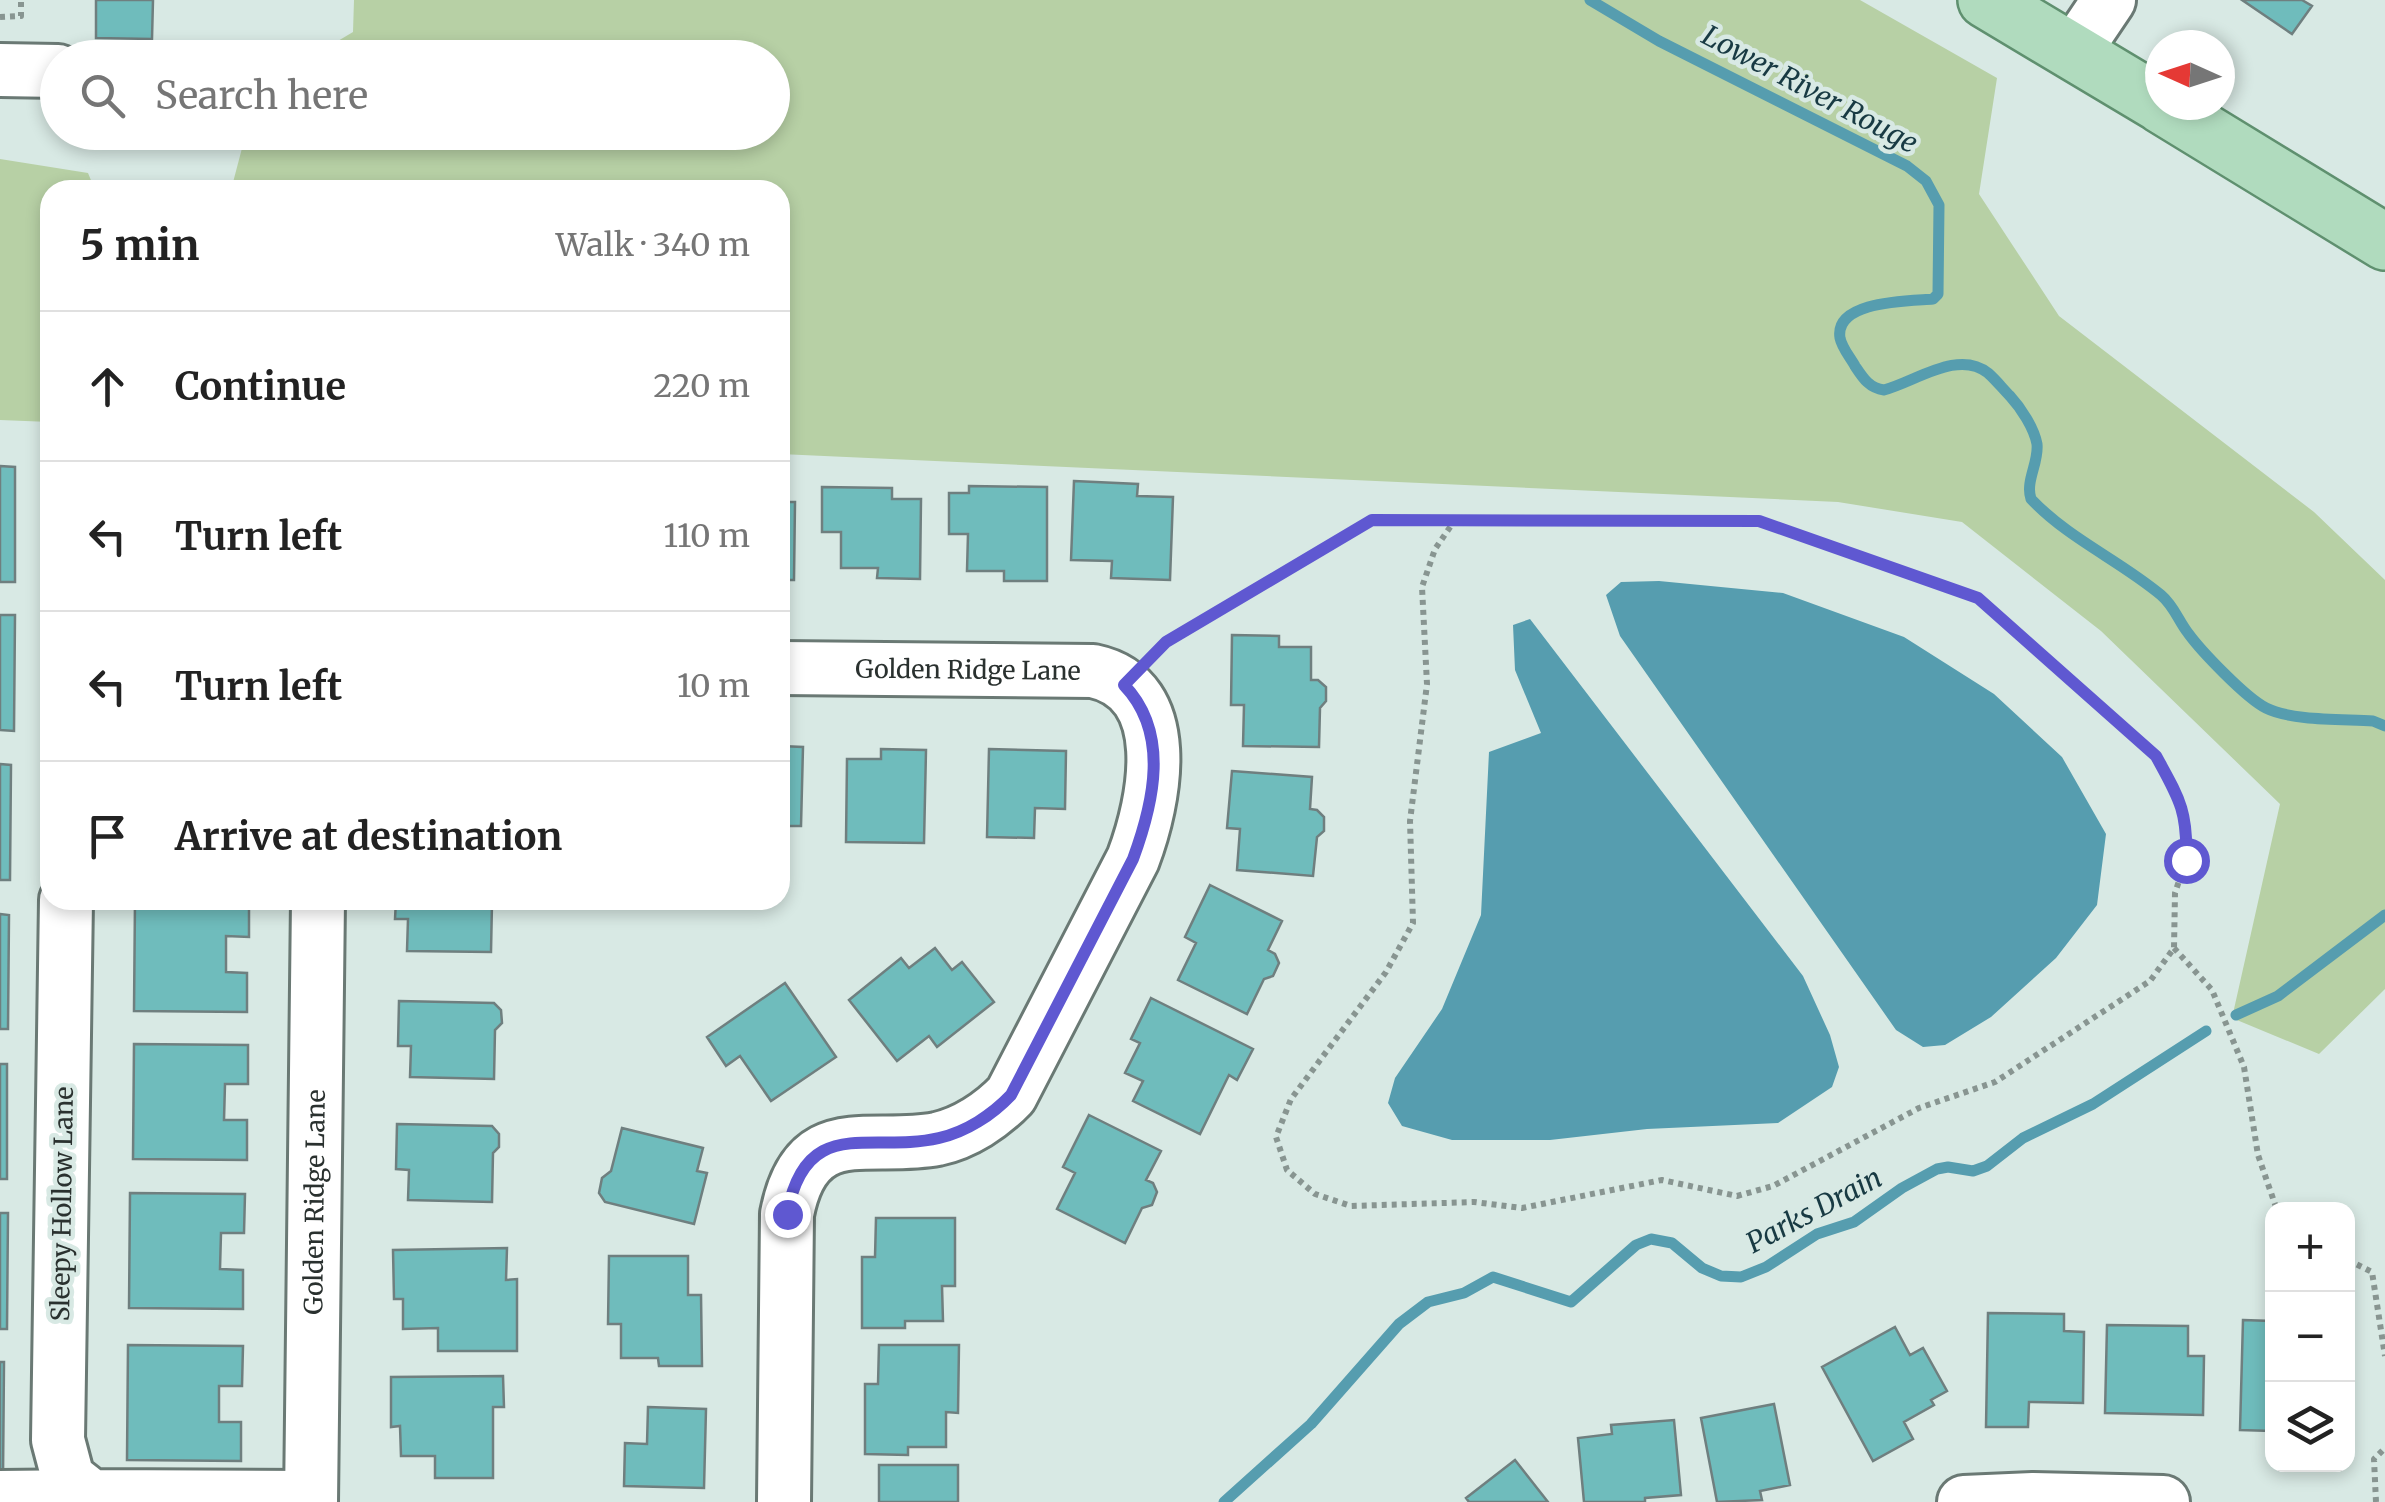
<!DOCTYPE html>
<html lang="en">
<head>
<meta charset="utf-8">
<style>
	body { margin:0; font-family:Merriweather,serif; background:#f2f2f2; color:#222 }
	.controls { position:absolute; right:30px; bottom:30px; display:grid; overflow:hidden; border-radius:20px; box-shadow:0 5px 15px #0003 }
	.controls button { width:90px; height:90px; display:grid; place-items:center; padding:0; border:0; border-bottom:2px solid #e0e0e0; background:#fff; color:#222; font:50px sans-serif }
	.compass { position:absolute; left:2145px; top:30px; width:90px; height:90px; border-radius:50%; background:#fff; box-shadow:0 5px 15px #0003; rotate:273deg }
	.stop { position:absolute; width:30px; height:30px; margin:-22px; border:8px solid #5f58d1; border-radius:50%; background:#fff }
	.stop.end { background:#5f58d1; border-color:#fff; box-shadow:0 2px 10px #0008 }
	.list { margin:0; padding:0; list-style:none }
	h2 { display:flex; justify-content:space-between; align-items:center; height:130px; margin:0; padding:0 40px; font-size:42px }
	h2 small { font-size:32px; font-weight:400; color:#767676 }
	.list li { display:grid; grid-template-columns:65px 1fr auto; gap:30px; align-items:center; box-sizing:border-box; height:150px; padding:0 40px; border-top:2px solid #e0e0e0 }
	.list b { display:block; font-size:38px; white-space:nowrap }
	.list em { font-size:32px; font-style:normal; color:#767676 }
	.icon { flex:none; width:55px; height:55px; fill:none; stroke:currentColor; stroke-width:2; stroke-linecap:round; stroke-linejoin:round }
	.map { position:relative; flex:none; width:2385px; height:1502px; overflow:hidden }
	.search { position:absolute; background:#fff; box-shadow:0 5px 15px #0003; left:40px; top:40px; width:750px; height:110px; display:flex; align-items:center; gap:25px; box-sizing:border-box; padding:0 35px; border-radius:55px; color:#767676; font-size:38px }
	.panel { position:absolute; background:#fff; box-shadow:0 5px 15px #0003; left:40px; top:180px; width:750px; height:730px; border-radius:30px }
	.map>svg:first-child { display:block }
	.green { fill:#b7d0a5 }
	.water { fill:#569daf }
	.lines { fill:none; stroke-linecap:round; stroke-linejoin:round }
	.stream { stroke:#569daf; stroke-width:11 }
	.building { fill:#6fbcbc; stroke:#6f7f7f; stroke-width:2.5 }
	.minor-casing { stroke:#6a7974; stroke-width:58 }
	.major-casing { stroke:#5f906f; stroke-width:60 }
	.path { stroke:#889591; stroke-width:6; stroke-dasharray:5 5; stroke-linecap:butt }
	.minor { stroke:#fff; stroke-width:52 }
	.major { stroke:#b0dbbe; stroke-width:55 }
	.route { stroke:#5f58d1; stroke-width:12 }
	.labels { text-anchor:middle; stroke-width:9; stroke-linejoin:round; paint-order:stroke }
	.street-label { font-size:25px; fill:#2a312f; stroke:#d8e9e4 }
	.water-label { font-size:28px; font-style:italic; fill:#183a43; stroke:#d8e9e4 }
</style>
</head>
<body>
<div class="map">
<svg width="2385" height="1502" viewBox="0 0 2385 1502">
	<rect width="100%" height="100%" fill="#d8e9e4"/>
	<path class="green" d="M354 0H1860L1997 78 1979 194 2059 316 2314 512 2385 580V989L2319 1054 2232 1018 2280 804 2101 631 1962 522 1838 502 780 454V190H231L246 133 772 132V58L311 57 353 32Z
		M0 159 88 173 95 190H50V422L0 420Z"/>
	<path class="water" d="M1659 581 1783 593 1904 637 1994 694 2062 757 2106 834 2097 905 2056 958 1991 1017 1945 1045 1923 1047 1896 1030 1620 636 1606 595 1621 582Z
		M1530 619 1803 976 1830 1035 1839 1067 1832 1087 1778 1123 1647 1129 1550 1140H1452L1402 1126 1388 1103 1395 1078 1442 1009 1481 915 1489 752 1541 733 1515 670 1513 625Z"/>
	<g class="lines">
		<path class="stream" d="M1590 0 1659 41 1907 166 1926 181 1939 205 1938 294 1933 299C1910 301 1834 300 1840 338 1842 348 1850 357 1855 366 1863 378 1869 388 1884 390 1915 382 1958 349 1988 373 1996 380 2003 389 2010 396 2021 408 2034 428 2037 444 2039 463 2025 481 2031 499 2069 539 2119 560 2161 595 2174 606 2178 620 2188 633 2201 651 2246 698 2266 708 2292 721 2343 719 2373 721L2385 726
			M2236 1015 2278 996 2385 915
			M1224 1502 1311 1424 1399 1324 1428 1302 1464 1293 1493 1277 1571 1302 1636 1245 1651 1239 1672 1243 1702 1268 1721 1276 1741 1277 1766 1267 1817 1234 1854 1222 1902 1188 1937 1169 1948 1167 1973 1171 1987 1166 2023 1138 2093 1104 2206 1031"/>
	</g>
	<path class="building" d="M96 0H153L152 39 96 38Z
		M2242 0H2302L2312 6 2292 34Z
		M0 466 15 467V582H0Z
		M1074 481 1138 484 1137 496 1173 497 1170 580 1111 578 1112 561 1071 560Z
		M969 486 1047 487V581H1004V571H967L968 534H949V493H969Z
		M822 487 892 488V499H921L920 579 877 578 878 568H841V532H822Z
		M780 502H795L794 580H780Z
		M0 615H15L14 731 0 730Z
		M1232 635 1279 636V647H1311V680H1318L1326 687V701L1320 708 1319 747 1243 746 1244 705H1231Z
		M780 746 803 747 801 826H780Z
		M881 749 926 750 924 843 846 842 847 759H881Z
		M989 749 1066 751 1065 809 1035 808 1034 838 987 837Z
		M0 764 11 765 10 880H0Z
		M1232 771 1312 777 1310 809 1317 810 1324 817V831L1317 837 1313 876 1237 870 1240 829 1227 828Z
		M1210 885 1282 921 1268 950 1275 954 1279 963 1273 976 1264 979 1247 1014 1178 980 1196 943 1185 937Z
		M135 900H249V937L226 936V972L247 973V1012L134 1011Z
		M396 900H495L492 903 491 952 407 951 408 919H395Z
		M0 914 9 915 8 1029H0Z
		M935 948 952 970 962 962 994 1002 937 1047 929 1036 897 1061 849 1000 901 958 909 968Z
		M785 983 836 1057 771 1101 740 1056 726 1066 707 1037Z
		M1151 998 1253 1049 1237 1080 1229 1075 1200 1134 1133 1101 1143 1081 1125 1073 1140 1043 1131 1039Z
		M399 1001 494 1003 501 1010 502 1023 495 1030 494 1079 410 1077 411 1046H398Z
		M134 1044 248 1045V1084H225L224 1120H247V1160L133 1159Z
		M0 1064H7V1179H0Z
		M1089 1115 1161 1151 1146 1180 1153 1183 1157 1192 1152 1205 1142 1208 1125 1243 1057 1209 1075 1173 1063 1167Z
		M397 1124 492 1126 499 1134V1147L493 1153 492 1202 408 1200 409 1170 396 1169Z
		M622 1128 703 1148 697 1171 707 1173 694 1224 605 1202 599 1193 602 1178 611 1171Z
		M130 1193 245 1194 244 1233H221L220 1269 243 1270V1309L129 1308Z
		M0 1213H8L7 1329H0Z
		M876 1218H955V1286H942L943 1321H905V1328H862V1257H875Z
		M507 1248 506 1280 517 1279V1351H438V1328L403 1329V1299H394L393 1250Z
		M609 1256H688V1295H701L702 1366H659L658 1358H621V1324H608Z
		M1988 1313 2064 1314V1331L2084 1332 2083 1403 2029 1402 2028 1427H1986Z
		M2243 1320 2272 1321V1431L2240 1430Z
		M2107 1325 2188 1326V1356H2204L2203 1415 2105 1413Z
		M1895 1327 1910 1355 1923 1348 1947 1391 1931 1400 1934 1405 1904 1422 1913 1439 1873 1461 1822 1367Z
		M128 1345 243 1346 242 1386H219V1422H241V1461L127 1460Z
		M879 1345H959L958 1413 946 1412V1447H908V1455L865 1454V1384H878Z
		M0 1362H4L3 1478 0 1477Z
		M503 1376 504 1407H493V1478H435V1456H401L400 1426 391 1427V1377Z
		M1774 1404 1790 1485 1760 1491 1762 1500 1717 1502 1701 1418Z
		M648 1407 706 1409 704 1488 624 1486 625 1443 647 1444Z
		M1674 1420 1681 1495 1645 1498V1502H1584L1578 1438 1612 1434 1611 1425Z
		M1515 1460 1548 1502H1469L1466 1498Z
		M879 1465H958V1502H879Z"/>
	<g class="lines">
		<defs>
			<g id="minor">
				<path d="M2074 52 2109 0"/>
				<path d="M0 70 58 71"/>
				<path id="s1" d="M780 668 1093 671C1178 689 1155 801 1133 859L1011 1095C992 1115 965 1133 937 1139 869 1152 806 1116 787 1214L784 1502"/>
				<path d="M66 900 58 1440 68 1478 91 1496 311 1497"/>
				<path d="M0 1497 91 1496"/>
				<path id="s2" d="M311 1502 318 900"/>
				<path d="M1964 1502 2033 1499 2163 1502"/>
			</g>
			<path id="major" d="M1986 0 2160 104
				M2161 105 2385 242"/>
		</defs>
		<use href="#minor" class="minor-casing"/>
		<use href="#major" class="major-casing"/>
		<path class="path" d="M0 17 21 16V0
			M1153 655 1166 642 1372 520 1759 521 1978 598 2156 756 2174 788 2187 823 2186 860 2175 893 2174 948 2150 981 1995 1082 1919 1108 1773 1186 1737 1196 1662 1180 1522 1208 1474 1202 1351 1206 1315 1194 1287 1170 1276 1137 1291 1099 1386 972 1413 923 1410 821 1427 684 1422 587 1435 549 1455 520
			M2174 948 2212 990 2244 1067 2258 1155 2277 1210
			M2348 1260 2372 1272 2385 1356
			M2376 1502 2374 1459 2385 1448"/>
		<use href="#minor" class="minor"/>
		<use href="#major" class="major"/>
	</g>
	<g class="lines">
		<path class="route" d="M787 1214C806 1113 871 1154 939 1138 966 1132 992 1115 1011 1095L1133 859C1154 802 1170 733 1124 685L1166 642 1372 520 1759 521 1978 598 2156 756C2179 798 2188 811 2186 860"/>
	</g>
	<g class="labels">
		<g class="street-label">
			<text dy="9" stroke="none"><textPath href="#s1" startOffset="188">Golden Ridge Lane</textPath></text>
			<text dy="9" stroke="none"><textPath href="#s2" startOffset="300">Golden Ridge Lane</textPath></text>
			<text transform="translate(62 1204) rotate(-89)" y="9">Sleepy Hollow Lane</text>
		</g>
		<g class="water-label">
			<text transform="translate(1810 89) rotate(28)" y="10">Lower River Rouge</text>
			<text transform="translate(1814 1210) rotate(-28)" y="10">Parks Drain</text>
		</g>
	</g>
</svg>
<div class="controls">
<button>+</button>
<button>−</button>
<button><svg class="icon" aria-label="layers" viewBox="0 0 24 24"><path d="M12 4l9 5-9 5-9-5zM3 14l9 5 9-5"/></svg></button>
</div>
<svg class="compass" viewBox="-18 -18 36 36"><path d="M0-13l5 13h-10z" fill="#e53935"/><path d="M0 13l5-13h-10z" fill="#767676"/></svg>
<div class="stop" style="left:2186px;top:860px"></div>
<div class="stop end" style="left:787px;top:1214px"></div>
<div class="search"><svg class="icon" aria-label="search" viewBox="0 0 24 24"><circle cx="10" cy="10" r="6"/><path d="M15 15l6 6"/></svg>Search here</div>
<section class="panel">
<h2>5 min<small>Walk · 340 m</small></h2>
<ul class="list">
<li><svg class="icon" aria-label="ahead" viewBox="0 0 24 24"><path d="M12 20V5M6 11l6-6 6 6"/></svg><div><b>Continue</b></div><em>220 m</em></li>
<li><svg class="icon" aria-label="left" viewBox="0 0 24 24"><path d="M17 20v-9H6M10 6l-5 5 5 5"/></svg><div><b>Turn left</b></div><em>110 m</em></li>
<li><svg class="icon" aria-label="left" viewBox="0 0 24 24"><path d="M17 20v-9H6M10 6l-5 5 5 5"/></svg><div><b>Turn left</b></div><em>10 m</em></li>
<li><svg class="icon" aria-label="arrive" viewBox="0 0 24 24"><path d="M6 21V4h12l-3 4 3 4H6"/></svg><div><b>Arrive at destination</b></div></li>
</ul>
</section>
</div>
</body>
</html>
